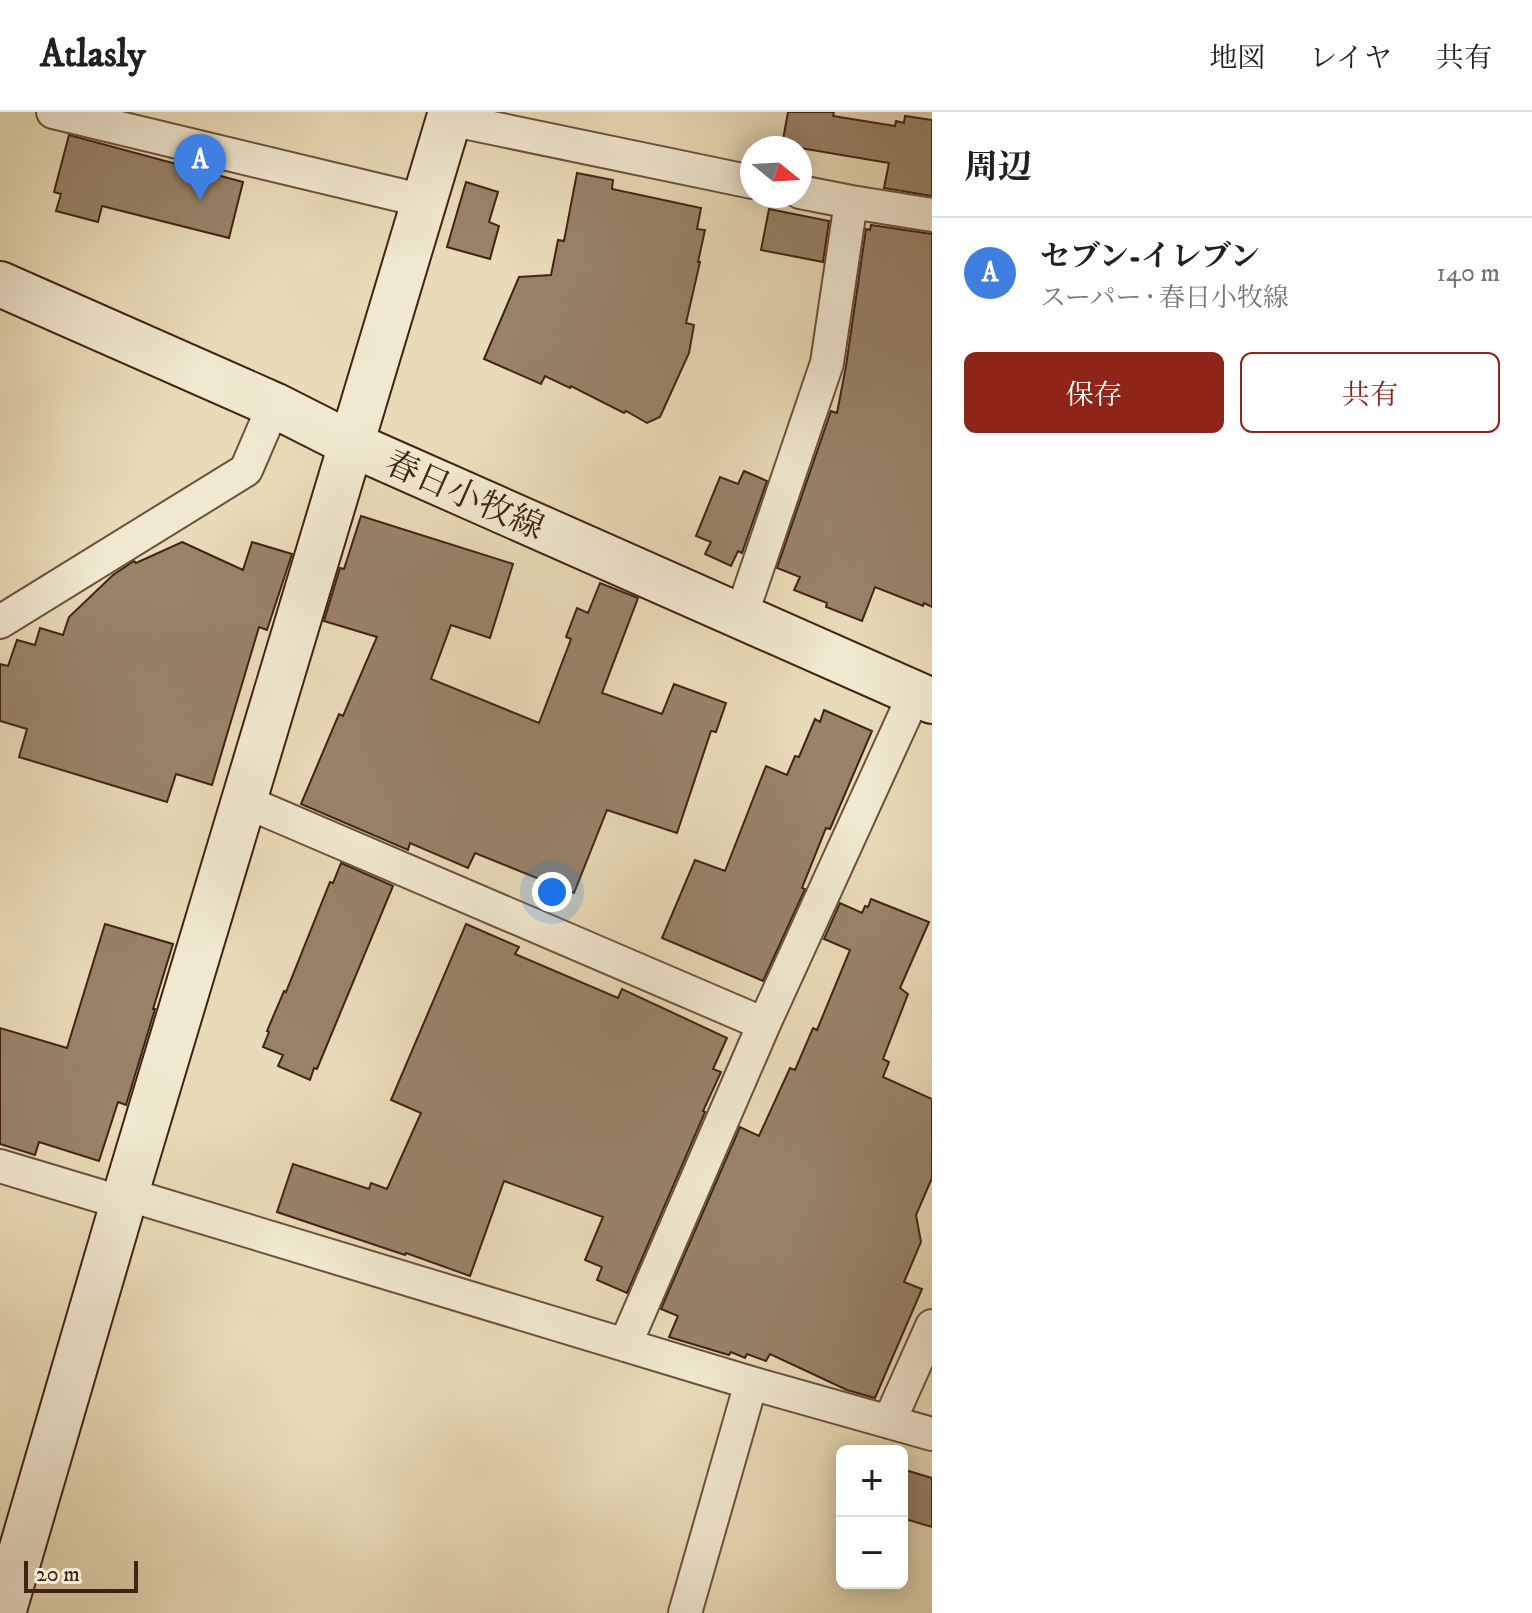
<!DOCTYPE html>
<html lang="ja">
<head>
<meta charset="utf-8">
<style>
	body { margin:0; font-family:"IM FELL DW Pica","Noto Serif JP",serif; background:#f6f6f6; color:#202124 }
	.controls { position:absolute; right:24px; bottom:24px; display:grid; overflow:hidden; border-radius:12px; box-shadow:0 4px 20px #0003 }
	.controls button { width:72px; height:72px; display:grid; place-items:center; padding:0; border:0; border-bottom:2px solid #e0e0e0; background:#fff; color:#202124; font:40px sans-serif }
	.compass { position:absolute; left:740px; top:24px; width:72px; height:72px; border-radius:50%; background:#fff; box-shadow:0 4px 20px #0003; rotate:108deg }
	.scale { position:absolute; left:24px; bottom:20px; width:114px; box-sizing:border-box; padding-left:8px; border:4px solid #422313; border-top:0; font-size:22px; line-height:28px; white-space:nowrap; color:#422313; -webkit-text-stroke:6px #f0e8d0; paint-order:stroke }
	.you { position:absolute; left:552px; top:780px; width:28px; height:28px; margin:-20px; border:6px solid #fff; border-radius:50%; background:#1a73e8; box-shadow:0 0 0 12px #1a73e833 }
	.badge { display:grid; place-items:center; width:52px; height:52px; border-radius:50%; background:#8f2418; color:#fff; font-size:26px; font-weight:700 }
	.pin { position:absolute; translate:-50% -66px; filter:drop-shadow(0 2px 4px #0008) }
	.pin::after { content:''; position:absolute; top:42px; width:28px; height:24px; background:inherit; clip-path:polygon(0 0,100% 0,50% 100%) }
	.list { margin:0; padding:0; list-style:none }
	h2 { display:flex; justify-content:space-between; align-items:center; height:104px; margin:0; padding:0 32px; font-size:34px }
	h2 small { font-size:26px; font-weight:400; color:#757577 }
	.list li { display:grid; grid-template-columns:52px 1fr auto; gap:24px; align-items:center; box-sizing:border-box; height:112px; padding:0 32px; border-top:2px solid #e0e0e0 }
	.list b { display:block; font-size:30px; white-space:nowrap }
	.list p { margin:0; font-size:26px; white-space:nowrap; color:#757577 }
	.list em { font-size:26px; font-style:normal; color:#757577 }
	.actions { display:flex; gap:16px; padding:24px 32px }
	.actions a { flex:1; padding:18px 0; border:2px solid #8f2418; border-radius:12px; text-align:center; font-size:28px; color:#8f2418 }
	.actions .main { background:#8f2418; color:#fff }
	.map { position:relative; flex:none; width:932px; height:1501px; overflow:hidden }
	header { display:flex; align-items:center; gap:48px; box-sizing:border-box; height:112px; padding:0 40px; background:#fff; border-bottom:2px solid #e0e0e0 }
	header strong { font-size:38px }
	nav { display:flex; gap:44px; margin-inline-start:auto; font-size:28px }
	main { display:flex }
	aside { flex:1; background:#fff }
	.map>svg:first-child { display:block }
	.building { fill:#988368; stroke:#422313; stroke-width:2 }
	.lines { fill:none; stroke-linecap:round; stroke-linejoin:round }
	.street-casing { stroke:#6c513c; stroke-width:36 }
	.secondary-casing { stroke:#422313; stroke-width:48 }
	.street { stroke:#f0e8d0; stroke-width:32 }
	.secondary { stroke:#f0e8d0; stroke-width:44 }
	.labels { text-anchor:middle; stroke-width:8; stroke-linejoin:round; paint-order:stroke }
	.street-label { font-size:34px; fill:#422313; stroke:#f0e8d0 }
</style>
</head>
<body>
<header>
<strong>Atlasly</strong>
<nav><a>地図</a><a>レイヤ</a><a>共有</a></nav>
</header>
<main>
<div class="map">
<svg width="932" height="1501" viewBox="0 0 932 1501">
	<rect width="100%" height="100%" fill="#e8dbb7"/>
	<filter id="stains"><feTurbulence type="fractalNoise" baseFrequency=".0025" numOctaves="4"/><feColorMatrix values="0 0 0 0 .2 0 0 0 0 .09 0 0 0 0 .02 0 0 0 .5 -.17"/></filter>
	<radialGradient id="worn" r=".72"><stop offset=".6" stop-color="#630" stop-opacity="0"/><stop offset="1" stop-color="#630" stop-opacity=".3"/></radialGradient>
	<path class="building" d="M788 0H834L833 4 895 14 896 9 904 11 905 4 932 8V84L884 76 889 51 782 33Z
		M69 23 243 70 229 126 102 94 98 110 56 99 61 82 54 80Z
		M577 61 613 68 612 77 701 96 697 117 705 118 698 150H700L686 211 694 213 689 241 660 305 647 311 626 299 624 301 571 274 570 276 545 264 541 272 484 247 519 165 551 163 558 128 564 129Z
		M466 70 498 80 489 110 499 114 490 147 447 135Z
		M769 97 829 109 823 150 761 138Z
		M871 113 932 122V495L924 491 923 494 875 475 862 509 826 495 827 491 794 478 800 465 777 456 831 299 837 301 846 254 866 117 870 118Z
		M744 359 767 369 742 441 738 439 731 454 705 442 711 430 696 424 720 365 738 372Z
		M361 404 513 452 490 526 451 513 431 567 539 611 571 527 566 525 577 496 588 501 600 471 638 486 602 581 662 602 674 572 726 591 716 620 711 619 677 721 607 698 574 781 475 741 468 756 410 731 408 738 301 692 339 602 343 604 377 525 324 509 340 456 344 457Z
		M182 430 243 458 252 430 292 442 267 518 259 515 212 673 176 662 167 690 19 645 27 617 0 609V552L8 554 17 528 35 533 40 516 63 523 69 505 113 463 134 449 136 451Z
		M824 598 872 619 830 717 826 716 802 776 805 777 763 869 662 826 695 748 725 759 766 654 787 663 795 644 799 645 815 607 820 610Z
		M341 751 393 774 317 957 314 956 310 968 278 954 283 943 263 935 269 920 267 919 284 879 286 880 330 770 333 771Z
		M871 787 929 810 900 876 908 882 883 947 889 950 883 965 932 987V1066L916 1103 921 1130 904 1170 922 1177 875 1286 847 1278 770 1242 766 1249 747 1242 745 1246 731 1240 729 1243 669 1225 678 1204 661 1197 740 1015 759 1024 790 956 795 958 813 916 817 918 850 838 824 827 840 791 862 801 865 794 868 795Z
		M105 812 173 832 153 897H155L126 993 118 990 99 1049 39 1030 35 1043 0 1032V916L67 936Z
		M466 812 519 835 515 842 618 886 622 877 727 926 713 957 721 960 703 999 705 1000 627 1181 597 1168 602 1155 585 1148 603 1105 504 1069 470 1164 406 1141 405 1143 277 1100 293 1052 369 1077 371 1071 387 1077 421 1001 391 988Z
		M902 1357 932 1366V1415L902 1406Z"/>
	<g class="lines">
		<defs>
			<path id="street" d="M53 0 424 89
				M449 7 752 70
				M800 80 851 90 932 103
				M741 504 827 251 851 90
				M0 510 246 358 274 293
				M244 689 764 912
				M0 1054 123 1091
				M126 1082 751 1271 932 1322
				M625 1233 764 912 915 581
				M889 1310 932 1214
				M685 1501 751 1271"/>
			<path id="secondary" d="M0 172 274 293 351 332 932 589
				M3 1501 123 1091 451 0"/>
		</defs>
		<use href="#street" class="street-casing"/>
		<use href="#secondary" class="secondary-casing"/>
		<use href="#street" class="street"/>
		<use href="#secondary" class="secondary"/>
	</g>
	<g class="labels">
		<g class="street-label">
			<text transform="translate(465 382) rotate(24)" y="12">春日小牧線</text>
		</g>
	</g>
	<rect width="100%" height="100%" filter="url(#stains)"/>
	<rect width="100%" height="100%" fill="url(#worn)"/>
</svg>
<div class="controls">
<button>+</button>
<button>−</button>
</div>
<svg class="compass" viewBox="-18 -18 36 36"><path d="M0-13l5 13h-10z" fill="#e53935"/><path d="M0 13l5-13h-10z" fill="#757577"/></svg>
<div class="scale">20 m</div>
<div class="you"></div>
<div class="pin badge" style="left:200px;top:88px;background:#3f7fe0">A</div>
</div>
<aside>
<h2>周辺<small></small></h2>
<ul class="list">
<li><span class="badge" style="background:#3f7fe0">A</span><div><b>セブン-イレブン</b><p>スーパー · 春日小牧線</p></div><em>140 m</em></li>
</ul>
<div class="actions"><a class="main">保存</a><a>共有</a></div>
</aside>
</main>
</body>
</html>
